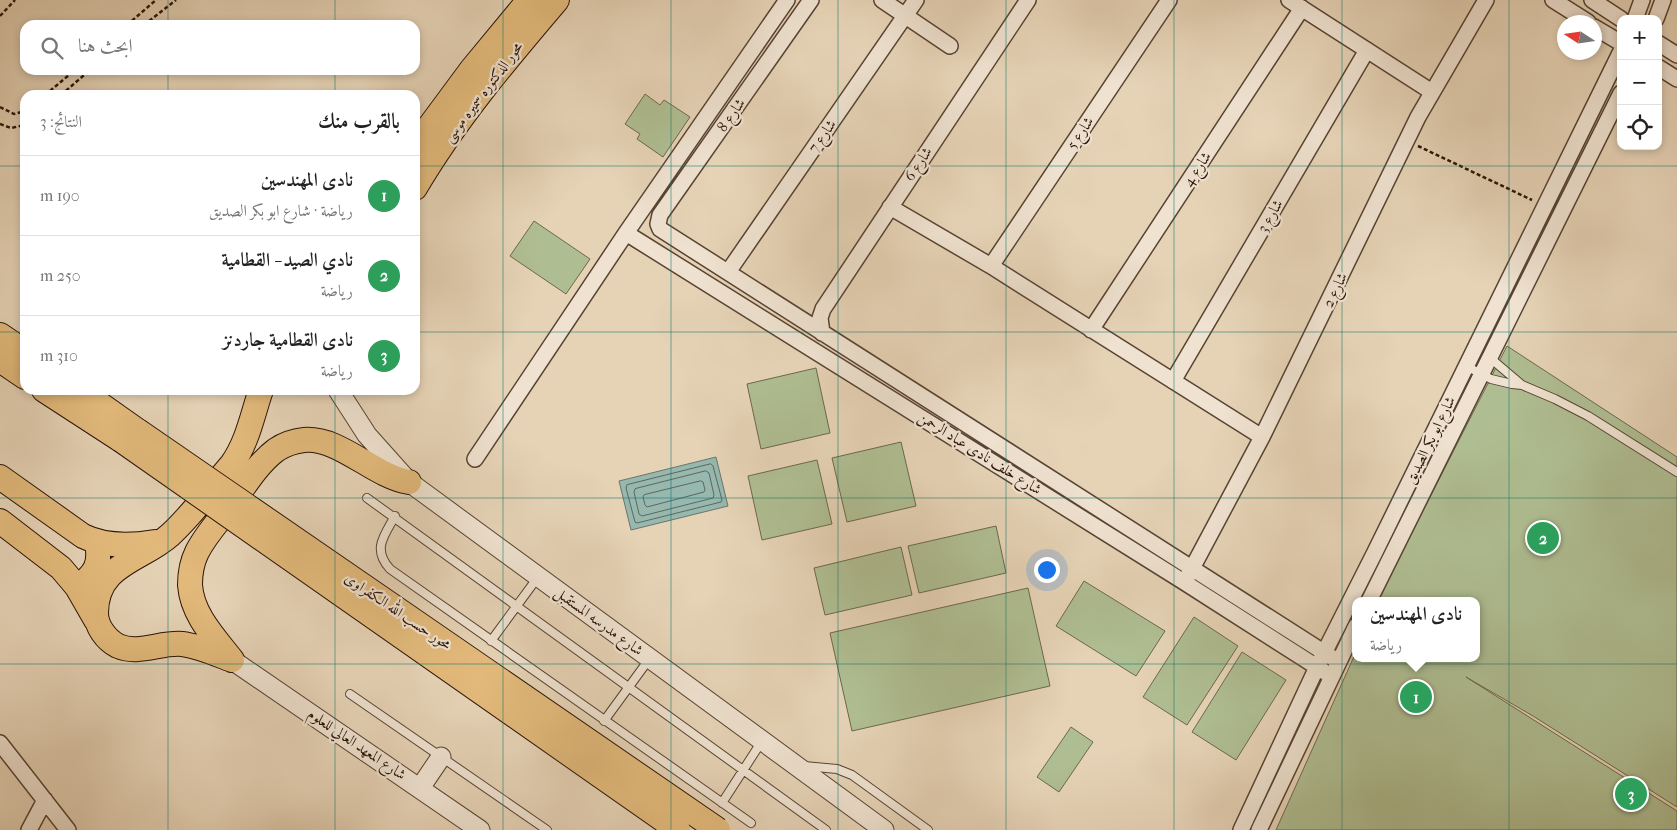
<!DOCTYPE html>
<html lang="ar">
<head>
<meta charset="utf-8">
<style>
	body { margin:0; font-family:"IM FELL French Canon",Amiri,serif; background:#f6f6f6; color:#222; direction:rtl }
	.controls { position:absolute; right:15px; top:15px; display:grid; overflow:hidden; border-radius:10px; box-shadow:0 2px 8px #0003 }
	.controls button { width:45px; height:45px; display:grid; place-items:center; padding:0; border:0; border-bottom:1px solid #e0e0e0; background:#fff; color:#222; font:25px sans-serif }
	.compass { position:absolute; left:1557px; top:15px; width:45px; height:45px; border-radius:50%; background:#fff; box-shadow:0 2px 8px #0003; rotate:282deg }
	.you { position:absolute; left:1046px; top:569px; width:18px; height:18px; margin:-12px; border:4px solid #fff; border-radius:50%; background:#1a73e8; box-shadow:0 0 0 8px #1a73e833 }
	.badge { display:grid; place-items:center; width:32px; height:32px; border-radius:50%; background:#8f2418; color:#fff; font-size:16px; font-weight:700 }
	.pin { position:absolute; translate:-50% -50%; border:2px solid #fff; box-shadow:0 1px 5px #0006 }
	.popup { position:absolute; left:1352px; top:597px; width:128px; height:65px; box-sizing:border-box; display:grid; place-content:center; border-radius:10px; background:#fff; filter:drop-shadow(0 1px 4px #0005); font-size:16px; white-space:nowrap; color:#767676 }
	.popup b { font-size:19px; color:#222 }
	.popup::after { content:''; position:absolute; left:50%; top:100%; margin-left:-10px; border:10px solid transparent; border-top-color:#fff }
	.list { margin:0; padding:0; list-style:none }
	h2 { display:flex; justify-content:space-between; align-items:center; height:65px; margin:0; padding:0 20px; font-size:21px }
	h2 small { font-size:16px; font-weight:400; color:#767676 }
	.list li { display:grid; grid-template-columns:32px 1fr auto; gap:15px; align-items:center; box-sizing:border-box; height:80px; padding:0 20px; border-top:1px solid #e0e0e0 }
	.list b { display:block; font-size:19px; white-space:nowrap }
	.list p { margin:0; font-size:16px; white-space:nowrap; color:#767676 }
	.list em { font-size:16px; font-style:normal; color:#767676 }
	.icon { flex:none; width:28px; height:28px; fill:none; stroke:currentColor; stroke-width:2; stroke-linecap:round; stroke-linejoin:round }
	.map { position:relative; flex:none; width:1677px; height:830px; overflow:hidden; direction:ltr }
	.search { position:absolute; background:#fff; box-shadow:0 2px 8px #0003; left:20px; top:20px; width:400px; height:55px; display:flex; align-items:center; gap:12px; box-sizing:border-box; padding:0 18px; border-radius:15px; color:#767676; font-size:19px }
	.panel { position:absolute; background:#fff; box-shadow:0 2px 8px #0003; left:20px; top:90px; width:400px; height:305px; border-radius:15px; direction:rtl }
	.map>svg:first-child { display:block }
	.green { fill:#afbe92; stroke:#6c684c }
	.water { fill:#96b8af; stroke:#6a766c }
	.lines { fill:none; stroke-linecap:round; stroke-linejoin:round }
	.shore { stroke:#60665b; stroke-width:1 }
	.service-casing { stroke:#584333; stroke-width:10 }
	.minor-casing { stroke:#584333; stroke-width:18 }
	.tertiary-casing { stroke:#584333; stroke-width:21 }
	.primary-casing { stroke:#291307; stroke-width:26 }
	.path { stroke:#291307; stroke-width:2.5; stroke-dasharray:4 2.5; stroke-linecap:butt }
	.service { stroke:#efe2d0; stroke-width:8 }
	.minor { stroke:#efe2d0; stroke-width:15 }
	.tertiary { stroke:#efe2d0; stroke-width:19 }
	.primary { stroke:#e3ba7b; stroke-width:24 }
	.primary-bridge-casing { stroke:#291307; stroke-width:26; stroke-linecap:butt }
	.primary-bridge { stroke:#e3ba7b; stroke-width:24 }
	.grid { fill:none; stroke:#0f766e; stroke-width:1; stroke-opacity:0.55 }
	.labels { text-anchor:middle; stroke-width:4.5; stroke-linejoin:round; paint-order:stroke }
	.street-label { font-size:15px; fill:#291307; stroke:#efe2d0 }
</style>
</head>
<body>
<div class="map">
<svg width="1677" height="830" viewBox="0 0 1677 830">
	<rect width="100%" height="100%" fill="#e6d3b6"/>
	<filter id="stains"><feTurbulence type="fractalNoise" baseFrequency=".004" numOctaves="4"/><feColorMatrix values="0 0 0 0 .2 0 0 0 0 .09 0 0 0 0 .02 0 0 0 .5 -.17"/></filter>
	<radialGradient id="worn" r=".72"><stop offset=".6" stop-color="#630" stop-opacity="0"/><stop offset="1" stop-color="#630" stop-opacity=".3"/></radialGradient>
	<path class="green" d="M645 94 660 105 664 100 690 117 663 157 637 139 640 134 625 124Z
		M534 221 590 259 566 294 510 256Z
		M1507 346 1677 457V807L1533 716 1466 677 1677 811V830H1276L1356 652V658H1476V601H1377Z
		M816 368 830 433 761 449 747 384Z
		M901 442 916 506 847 522 832 458Z
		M817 460 832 524 762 540 748 476Z
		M996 526 1006 573 919 593 908 546Z
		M901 547 912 595 825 615 814 568Z
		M1084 581 1165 631 1136 676 1056 626Z
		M1028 588 1050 686 852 731 830 633Z
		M1194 617 1238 646 1187 725 1143 697Z
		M1242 652 1286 680 1236 760 1192 732Z
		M1071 727 1093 742 1059 792 1037 777Z"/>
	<path class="water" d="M716 457 728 506 631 530 619 481Z"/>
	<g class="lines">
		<path class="shore" d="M711 464 713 466 722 500 721 502 637 523 635 522 626 488 627 485Z
			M706 471 709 473 714 495 713 498 642 516 639 514 634 492 635 489Z
			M701 481 703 482 705 490 704 492 647 507 645 505 643 497 644 495Z"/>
		<defs>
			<path id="service" d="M1489 357 1522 385
				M1466 366 1491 379 1512 384 1522 385 1555 399 1588 416 1677 472
				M367 498 826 830
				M395 516C384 536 372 549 390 569L751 823
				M491 641 538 577
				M350 694 547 830
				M604 721 650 658
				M804 766 837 769 852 775 928 830
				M722 803 762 741"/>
			<path id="minor" d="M811 0 660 215 658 224 660 229 1339 662
				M882 0 950 46
				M1289 0 1432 92
				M1553 0 1588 22
				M1592 0 1621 19
				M1635 19 1642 0
				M1656 19 1663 0
				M1594 27 1621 43
				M1658 43 1677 55
				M1658 67 1677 79
				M890 207 991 266 1262 437
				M626 233 1184 582 1331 676
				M991 266 1169 0
				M728 272 916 0
				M1091 330 1302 8
				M822 333 820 318 823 309 1028 0
				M1173 381 1367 50
				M475 459 626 233 787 0
				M1188 576 1262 437 1418 117 1486 0
				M1369 601 1621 93
				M0 743 68 830
				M29 830 45 800
				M1241 830 1317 667 1375 552 1621 51
				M1259 830 1356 626"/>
			<path id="tertiary" d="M338 390 367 435 409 482 884 830
				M232 660 480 830
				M420 788 441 757"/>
			<path id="primary" d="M415 146 472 69 529 0
				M415 188C455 120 506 60 557 0
				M0 335 25 352
				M0 360 25 377
				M44 390 121 440
				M80 390 138 431
				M0 477 83 536C105 547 131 546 155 542
				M0 521 61 568 77 587 96 620
				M77 587C96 574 101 564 97 542
				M232 660C216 654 199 646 182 644 161 642 138 655 118 646 106 640 96 626 96 613 96 564 141 561 170 535 193 514 212 487 232 464 248 441 252 416 261 390
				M232 660C215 638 192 615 190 585 190 574 192 562 197 552 205 536 217 523 228 509 242 490 256 465 276 450 285 444 294 441 304 440 340 437 373 476 409 482"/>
		</defs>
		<use href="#service" class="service-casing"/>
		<use href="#minor" class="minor-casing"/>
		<use href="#tertiary" class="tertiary-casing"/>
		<use href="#primary" class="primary-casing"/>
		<path class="path" d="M0 16 15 0
			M127 25 156 0
			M144 25 176 0
			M45 95 75 70
			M61 95 90 70
			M0 107 14 114 25 111
			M0 124 11 128 25 125
			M1418 146 1532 200"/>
		<use href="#service" class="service"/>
		<use href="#minor" class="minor"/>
		<use href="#tertiary" class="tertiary"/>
		<use href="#primary" class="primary"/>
		<defs>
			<path id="primary-bridge" d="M138 431 718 830
				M121 440 678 830"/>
		</defs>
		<use href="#primary-bridge" class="primary-bridge-casing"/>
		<use href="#primary-bridge" class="primary-bridge"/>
	</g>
	<path class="grid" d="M168 0V25M335 0V25M503 0V830M671 0V830M838 0V830M1006 0V830M1174 0V830M1342 0V830M1509 0V830M168 70V95M335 70V95M0 166H25M415 166H1677M0 332H25M415 332H1677M168 390V830M335 390V830M0 498H1677M0 664H1677"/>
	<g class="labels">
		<g class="street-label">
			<text transform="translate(483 92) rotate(-53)" y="5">محور الدكتوره سميره موسى</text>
			<text transform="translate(731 115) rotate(-55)" y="5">شارع 8</text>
			<text transform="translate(1080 133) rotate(-56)" y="5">شارع 5</text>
			<text transform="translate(822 136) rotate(-55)" y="5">شارع 7</text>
			<text transform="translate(918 164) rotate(-56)" y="5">شارع 6</text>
			<text transform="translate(1197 169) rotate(-57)" y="5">شارع 4</text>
			<text transform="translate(1270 216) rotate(-60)" y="5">شارع 3</text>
			<text transform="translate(1335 290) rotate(-64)" y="5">شارع 2</text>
			<text transform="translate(1430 440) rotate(-64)" y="5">شارع ابو بكر الصديق</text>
			<text transform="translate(980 453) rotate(32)" y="5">شارع خلف نادى عباد الرحمن</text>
			<text transform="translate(398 611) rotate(34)" y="5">محور حسب الله الكفراوى</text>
			<text transform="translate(599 621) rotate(36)" y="5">شارع مدرسه المستقبل</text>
			<text transform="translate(357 744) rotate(34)" y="5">شارع المعهد العالي للعلوم</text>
		</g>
	</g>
	<rect width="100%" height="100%" filter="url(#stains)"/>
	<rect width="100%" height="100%" fill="url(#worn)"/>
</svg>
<div class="controls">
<button>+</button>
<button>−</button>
<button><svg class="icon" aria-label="locate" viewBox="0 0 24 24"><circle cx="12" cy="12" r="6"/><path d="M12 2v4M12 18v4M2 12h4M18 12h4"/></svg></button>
</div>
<svg class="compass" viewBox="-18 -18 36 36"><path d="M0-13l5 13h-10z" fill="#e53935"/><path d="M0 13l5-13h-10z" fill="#767676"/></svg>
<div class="you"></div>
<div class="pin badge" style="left:1416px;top:697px;background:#2e9e5b">1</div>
<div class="popup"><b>نادى المهندسين</b>رياضة</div>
<div class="pin badge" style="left:1543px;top:538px;background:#2e9e5b">2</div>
<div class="pin badge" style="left:1631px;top:794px;background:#2e9e5b">3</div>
<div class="search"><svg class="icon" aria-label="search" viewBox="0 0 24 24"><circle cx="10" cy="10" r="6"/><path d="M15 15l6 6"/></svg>ابحث هنا</div>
<section class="panel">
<h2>بالقرب منك<small>النتائج: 3</small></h2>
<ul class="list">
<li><span class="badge" style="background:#2e9e5b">1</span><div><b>نادى المهندسين</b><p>رياضة · شارع ابو بكر الصديق</p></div><em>190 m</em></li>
<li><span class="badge" style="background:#2e9e5b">2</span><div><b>نادي الصيد - القطامية</b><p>رياضة</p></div><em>250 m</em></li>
<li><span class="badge" style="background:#2e9e5b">3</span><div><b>نادى القطامية جاردنز</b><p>رياضة</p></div><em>310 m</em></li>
</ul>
</section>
</div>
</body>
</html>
